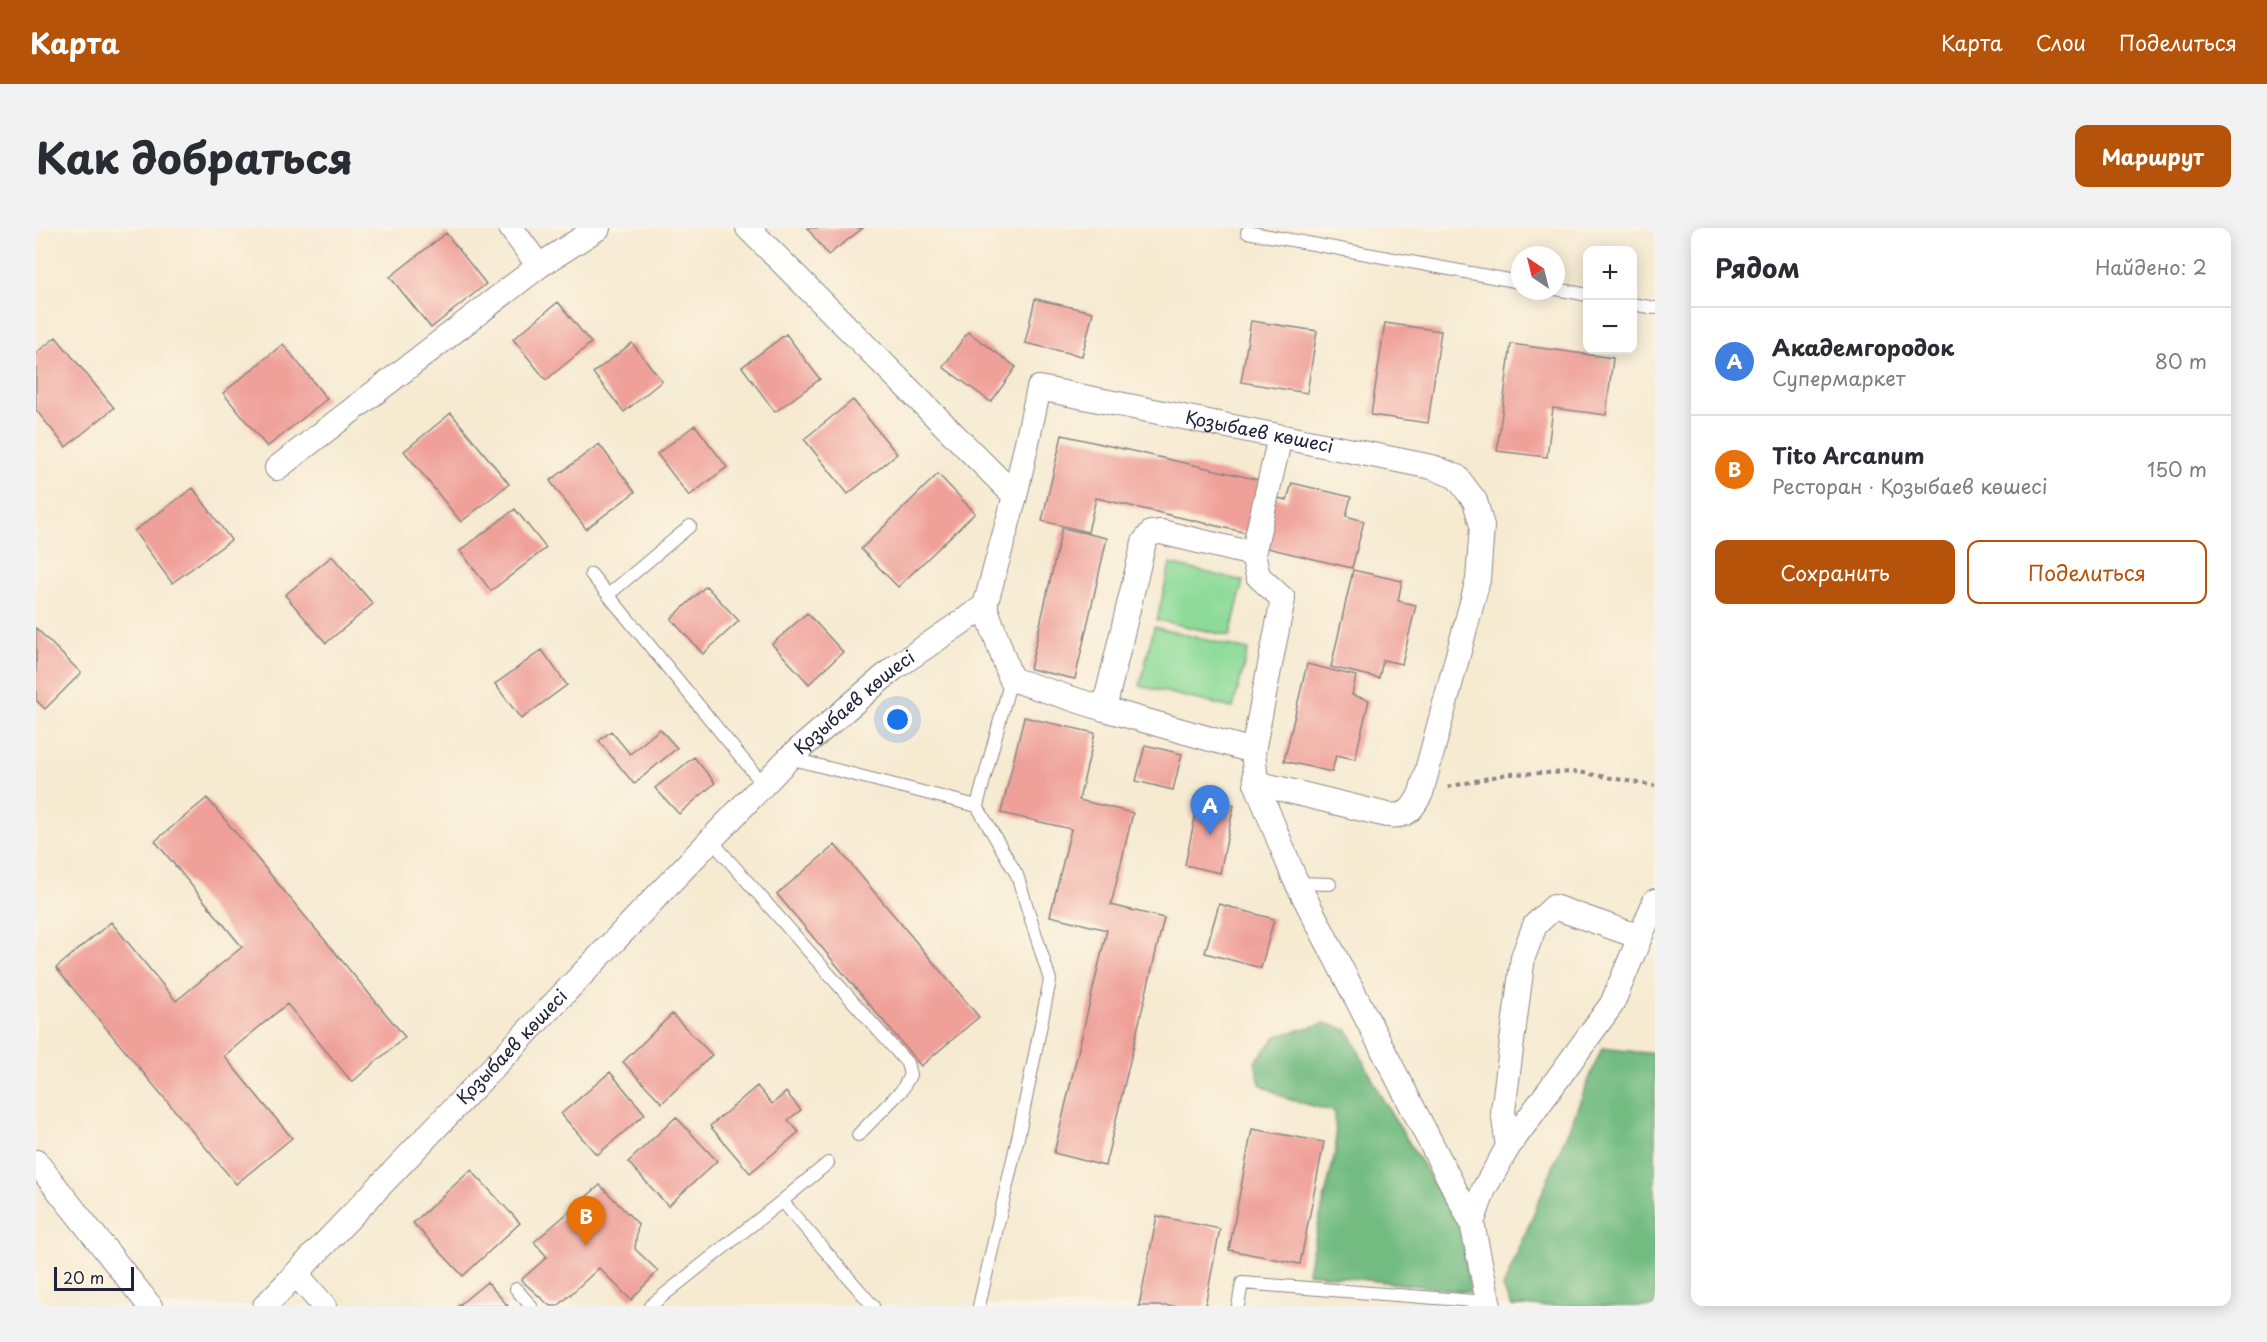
<!DOCTYPE html>
<html lang="ru">
<head>
<meta charset="utf-8">
<style>
	body { margin:0; font-family:"Playpen Sans",sans-serif; background:#f2f2f3; color:#2b2b33 }
	.controls { position:absolute; right:18px; top:18px; display:grid; overflow:hidden; border-radius:12px; box-shadow:0 3px 15px #0003 }
	.controls button { width:54px; height:54px; display:grid; place-items:center; padding:0; border:0; border-bottom:2px solid #e1e1e2; background:#fff; color:#2b2b33; font:30px sans-serif }
	.compass { position:absolute; left:1475px; top:18px; width:54px; height:54px; border-radius:50%; background:#fff; box-shadow:0 3px 15px #0003; rotate:325deg }
	.scale { position:absolute; left:18px; bottom:15px; width:80px; box-sizing:border-box; padding-left:6px; border:3px solid #22223b; border-top:0; font-size:16px; line-height:21px; white-space:nowrap; color:#22223b; -webkit-text-stroke:4px #fcf5e5; paint-order:stroke }
	.you { position:absolute; left:862px; top:492px; width:21px; height:21px; margin:-15px; border:4px solid #fff; border-radius:50%; background:#1a73e8; box-shadow:0 0 0 9px #1a73e833 }
	.badge { display:grid; place-items:center; width:39px; height:39px; border-radius:50%; background:#b45309; color:#fff; font-size:20px; font-weight:700 }
	.pin { position:absolute; translate:-50% -50px; filter:drop-shadow(0 2px 3px #0008) }
	.pin::after { content:''; position:absolute; top:32px; width:21px; height:18px; background:inherit; clip-path:polygon(0 0,100% 0,50% 100%) }
	.list { margin:0; padding:0; list-style:none }
	h2 { display:flex; justify-content:space-between; align-items:center; height:78px; margin:0; padding:0 24px; font-size:26px }
	h2 small { font-size:20px; font-weight:400; color:#7c7c81 }
	.list li { display:grid; grid-template-columns:39px 1fr auto; gap:18px; align-items:center; box-sizing:border-box; height:108px; padding:0 24px; border-top:2px solid #e1e1e2 }
	.list b { display:block; font-size:22px; white-space:nowrap }
	.list p { margin:0; font-size:20px; white-space:nowrap; color:#7c7c81 }
	.list em { font-size:20px; font-style:normal; color:#7c7c81 }
	.actions { display:flex; gap:12px; padding:18px 24px }
	.actions a { flex:1; padding:14px 0; border:2px solid #b45309; border-radius:12px; text-align:center; font-size:21px; color:#b45309 }
	.actions .main { background:#b45309; color:#fff }
	.map { position:relative; flex:none; width:1619px; height:1078px; overflow:hidden; border-radius:12px }
	header { display:flex; align-items:center; gap:36px; box-sizing:border-box; height:84px; padding:0 30px; background:#b45309; color:#fff }
	header strong { font-size:28px }
	nav { display:flex; gap:33px; margin-inline-start:auto; font-size:21px }
	.intro { display:flex; align-items:center; justify-content:space-between; box-sizing:border-box; height:144px; padding:0 36px }
	h1 { margin:0; font-size:42px }
	.button { padding:15px 27px; border-radius:12px; background:#b45309; color:#fff; font-size:21px; font-weight:700 }
	main { display:flex; gap:36px; padding:0 36px }
	aside { flex:1; background:#fff; border-radius:12px; box-shadow:0 3px 15px #0003 }
	.map>svg:first-child { display:block }
	.green { fill:#8edb99; stroke:#587e6a; stroke-width:1.5 }
	.forest { fill:#72bb81; stroke:#4a6e5e; stroke-width:1.5 }
	.building { fill:#efa099 }
	.lines { fill:none; stroke-linecap:round; stroke-linejoin:round }
	.service-casing { stroke:#8c8686; stroke-width:14 }
	.minor-casing { stroke:#8c8686; stroke-width:26 }
	.path { stroke:#8c8686; stroke-width:4; stroke-dasharray:4.5 4.5; stroke-linecap:butt }
	.service { stroke:#fff; stroke-width:12 }
	.minor { stroke:#fff; stroke-width:24 }
	.labels { text-anchor:middle; stroke-width:4.5; stroke-linejoin:round; paint-order:stroke }
	.street-label { font-size:18px; fill:#22223b; stroke:#fcf5e5 }
</style>
</head>
<body>
<header>
<strong>Карта</strong>
<nav><a>Карта</a><a>Слои</a><a>Поделиться</a></nav>
</header>
<div class="intro"><h1>Как добраться</h1><a class="button">Маршрут</a></div>
<main>
<div class="map">
<svg width="1619" height="1078" viewBox="0 0 1619 1078">
	<rect width="100%" height="100%" fill="#fcf5e5"/>
	<filter id="ink" filterUnits="userSpaceOnUse"><feTurbulence type="fractalNoise" baseFrequency=".0167" numOctaves="2"/><feDisplacementMap in="SourceGraphic" scale="12" xChannelSelector="R" yChannelSelector="G"/><feConvolveMatrix kernelMatrix="1 2 1 2 8 2 1 2 1" color-interpolation-filters="sRGB"/></filter>
	<filter id="wash" filterUnits="userSpaceOnUse"><feTurbulence type="fractalNoise" baseFrequency=".008" numOctaves="4" result="noise"/><feDisplacementMap in="SourceGraphic" scale="24" xChannelSelector="R" yChannelSelector="G"/><feGaussianBlur stdDeviation="1.35" result="paint"/><feColorMatrix in="noise" values="0 0 0 0 0 0 0 0 0 0 0 0 0 0 0 0 0 1.4 0 .05"/><feComposite in="paint" operator="in"/></filter>
	<g filter="url(#wash)">
		<rect width="100%" height="100%" fill="#f6ead1"/>
		<path class="green" d="M1134 336 1207 353 1194 408 1121 392Z
			M1118 399 1212 422 1197 480 1104 458Z"/>
		<path class="forest" d="M1289 795 1312 802 1346 870 1427 1004 1434 1064 1271 1045 1300 921 1299 884 1252 871 1224 856 1219 834 1241 808Z
			M1566 820 1619 826V1078H1475L1467 1060Z"/>
		<g id="blocks">
			<path class="building" d="M771 0H827L792 27Z
				M410 5 450 56 395 100 354 49Z
				M999 71 1057 84 1046 128 989 115Z
				M522 74 555 115 510 152 477 111Z
				M1215 93 1281 103 1271 165 1205 154Z
				M1349 95 1405 103 1392 195 1335 187Z
				M932 104 980 139 955 174 907 139Z
				M750 106 784 151 739 184 706 139Z
				M20 109 78 180 30 219 0 182V125Z
				M596 115 626 153 588 184 557 145Z
				M247 116 291 171 231 219 187 165Z
				M1475 116 1577 130 1570 187 1517 180 1511 229 1461 223Z
				M817 172 861 226 812 266 768 211Z
				M415 185 473 256 425 294 368 223Z
				M659 197 691 239 653 268 621 226Z
				M1026 207 1232 254 1220 307 1060 270 1052 304 1006 293Z
				M563 216 599 264 550 301 514 253Z
				M902 246 939 285 862 359 825 321Z
				M1256 255 1315 269 1310 288 1328 293 1316 340 1219 317 1232 268 1251 272Z
				M157 260 195 312 136 355 98 303Z
				M479 281 510 320 455 363 424 323Z
				M1026 300 1071 310 1039 451 994 441Z
				M296 328 337 376 290 415 249 367Z
				M1317 342 1366 353 1362 373 1380 377 1366 436 1347 432 1343 450 1295 439Z
				M670 358 703 393 667 426 635 391Z
				M771 385 807 424 773 456 736 416Z
				M0 400 45 445 9 481 0 472Z
				M506 422 531 457 485 491 459 456Z
				M1271 436 1320 448 1316 467 1333 472 1319 531 1300 527 1296 544 1248 533Z
				M988 489 1059 505 1043 572 1097 585 1075 677 1128 690 1069 938 1018 925 1071 702 1014 688 1035 601 965 585Z
				M624 501 641 520 598 556 563 513 575 503 594 526Z
				M1109 517 1146 526 1137 562 1100 553Z
				M658 529 679 555 643 586 619 560Z
				M171 570 369 809 316 854 251 776 188 828 256 910 200 956 20 740 75 694 140 773 206 719 119 613Z
				M1163 570 1198 577 1184 645 1149 637Z
				M799 617 943 789 885 838 741 666Z
				M1183 676 1238 691 1225 740 1169 725Z
				M636 786 676 827 626 875 587 834Z
				M574 844 609 886 561 927 525 886Z
				M721 858 736 876 750 864 765 882 752 892 763 904 714 945 674 898Z
				M640 889 681 933 632 978 592 934Z
				M1216 901 1288 914 1264 1036 1193 1022Z
				M435 942 484 995 427 1048 377 995Z
				M564 957 602 996 599 1021 622 1043 595 1072 563 1040 522 1078H514L485 1052 511 1029 498 1014Z
				M1121 988 1184 1001 1169 1078H1103Z
				M451 1054 472 1078H422Z"/>
		</g>
	</g>
	<g filter="url(#ink)">
		<use href="#blocks" fill-opacity="0" stroke="#8c8686" stroke-width="1.5"/>
		<g class="lines">
			<defs>
				<path id="service" d="M1211 4 1484 54
					M1520 61 1552 67
					M1596 76 1619 80
					M555 346 727 556
					M572 367 654 298
					M753 530 941 578 981 647 1014 752 983 905 943 1078
					M941 578 975 451
					M674 611 871 835 874 847 866 862 822 907
					M1260 655 1294 656
					M792 935 746 973 837 1078
					M480 1061 495 1078
					M614 1078 746 973
					M1202 1078 1206 1055 1451 1074"/>
				<g id="minor">
					<path d="M475 0 503 38"/>
					<path d="M712 0 979 268"/>
					<path d="M241 240 503 38 562 0"/>
					<path d="M949 378 975 451 1068 481 1217 523 1220 555 1258 649 1436 995"/>
					<path d="M1068 481 1108 314 1115 305 1125 304 1217 326"/>
					<path d="M1217 523 1247 371 1222 348 1217 326 1244 209"/>
					<path d="M1472 919 1467 883 1487 729 1499 697 1518 679 1604 709"/>
					<path d="M0 934 114 1078"/>
					<path d="M261 1047 288 1078"/>
					<path id="s1" d="M229 1078 753 530 857 441 949 378 979 268 1003 160 1396 239 1421 249 1439 273 1446 298 1442 352 1385 565C1377 581 1371 590 1351 587L1220 555"/>
					<path d="M1453 1078 1436 995 1448 961 1472 919 1576 776 1619 673"/>
				</g>
			</defs>
			<use href="#service" class="service-casing"/>
			<use href="#minor" class="minor-casing"/>
			<path class="path" d="M1412 559 1471 546 1543 544 1619 558"/>
			<use href="#service" class="service"/>
			<use href="#minor" class="minor"/>
		</g>
	</g>
	<g class="labels">
		<g class="street-label">
			<text dy="6" stroke="none"><textPath href="#s1" startOffset="1456">Қозыбаев көшесі</textPath></text>
			<text dy="6" stroke="none"><textPath href="#s1" startOffset="844">Қозыбаев көшесі</textPath></text>
			<text dy="6" stroke="none"><textPath href="#s1" startOffset="358">Қозыбаев көшесі</textPath></text>
		</g>
	</g>
</svg>
<div class="controls">
<button>+</button>
<button>−</button>
</div>
<svg class="compass" viewBox="-18 -18 36 36"><path d="M0-13l5 13h-10z" fill="#e53935"/><path d="M0 13l5-13h-10z" fill="#7c7c81"/></svg>
<div class="scale">20 m</div>
<div class="you"></div>
<div class="pin badge" style="left:1174px;top:607px;background:#3f7fe0">A</div>
<div class="pin badge" style="left:550px;top:1018px;background:#e8710a">B</div>
</div>
<aside>
<h2>Рядом<small>Найдено: 2</small></h2>
<ul class="list">
<li><span class="badge" style="background:#3f7fe0">A</span><div><b>Академгородок</b><p>Супермаркет</p></div><em>80 m</em></li>
<li><span class="badge" style="background:#e8710a">B</span><div><b>Tito Arcanum</b><p>Ресторан · Қозыбаев көшесі</p></div><em>150 m</em></li>
</ul>
<div class="actions"><a class="main">Сохранить</a><a>Поделиться</a></div>
</aside>
</main>
</body>
</html>
